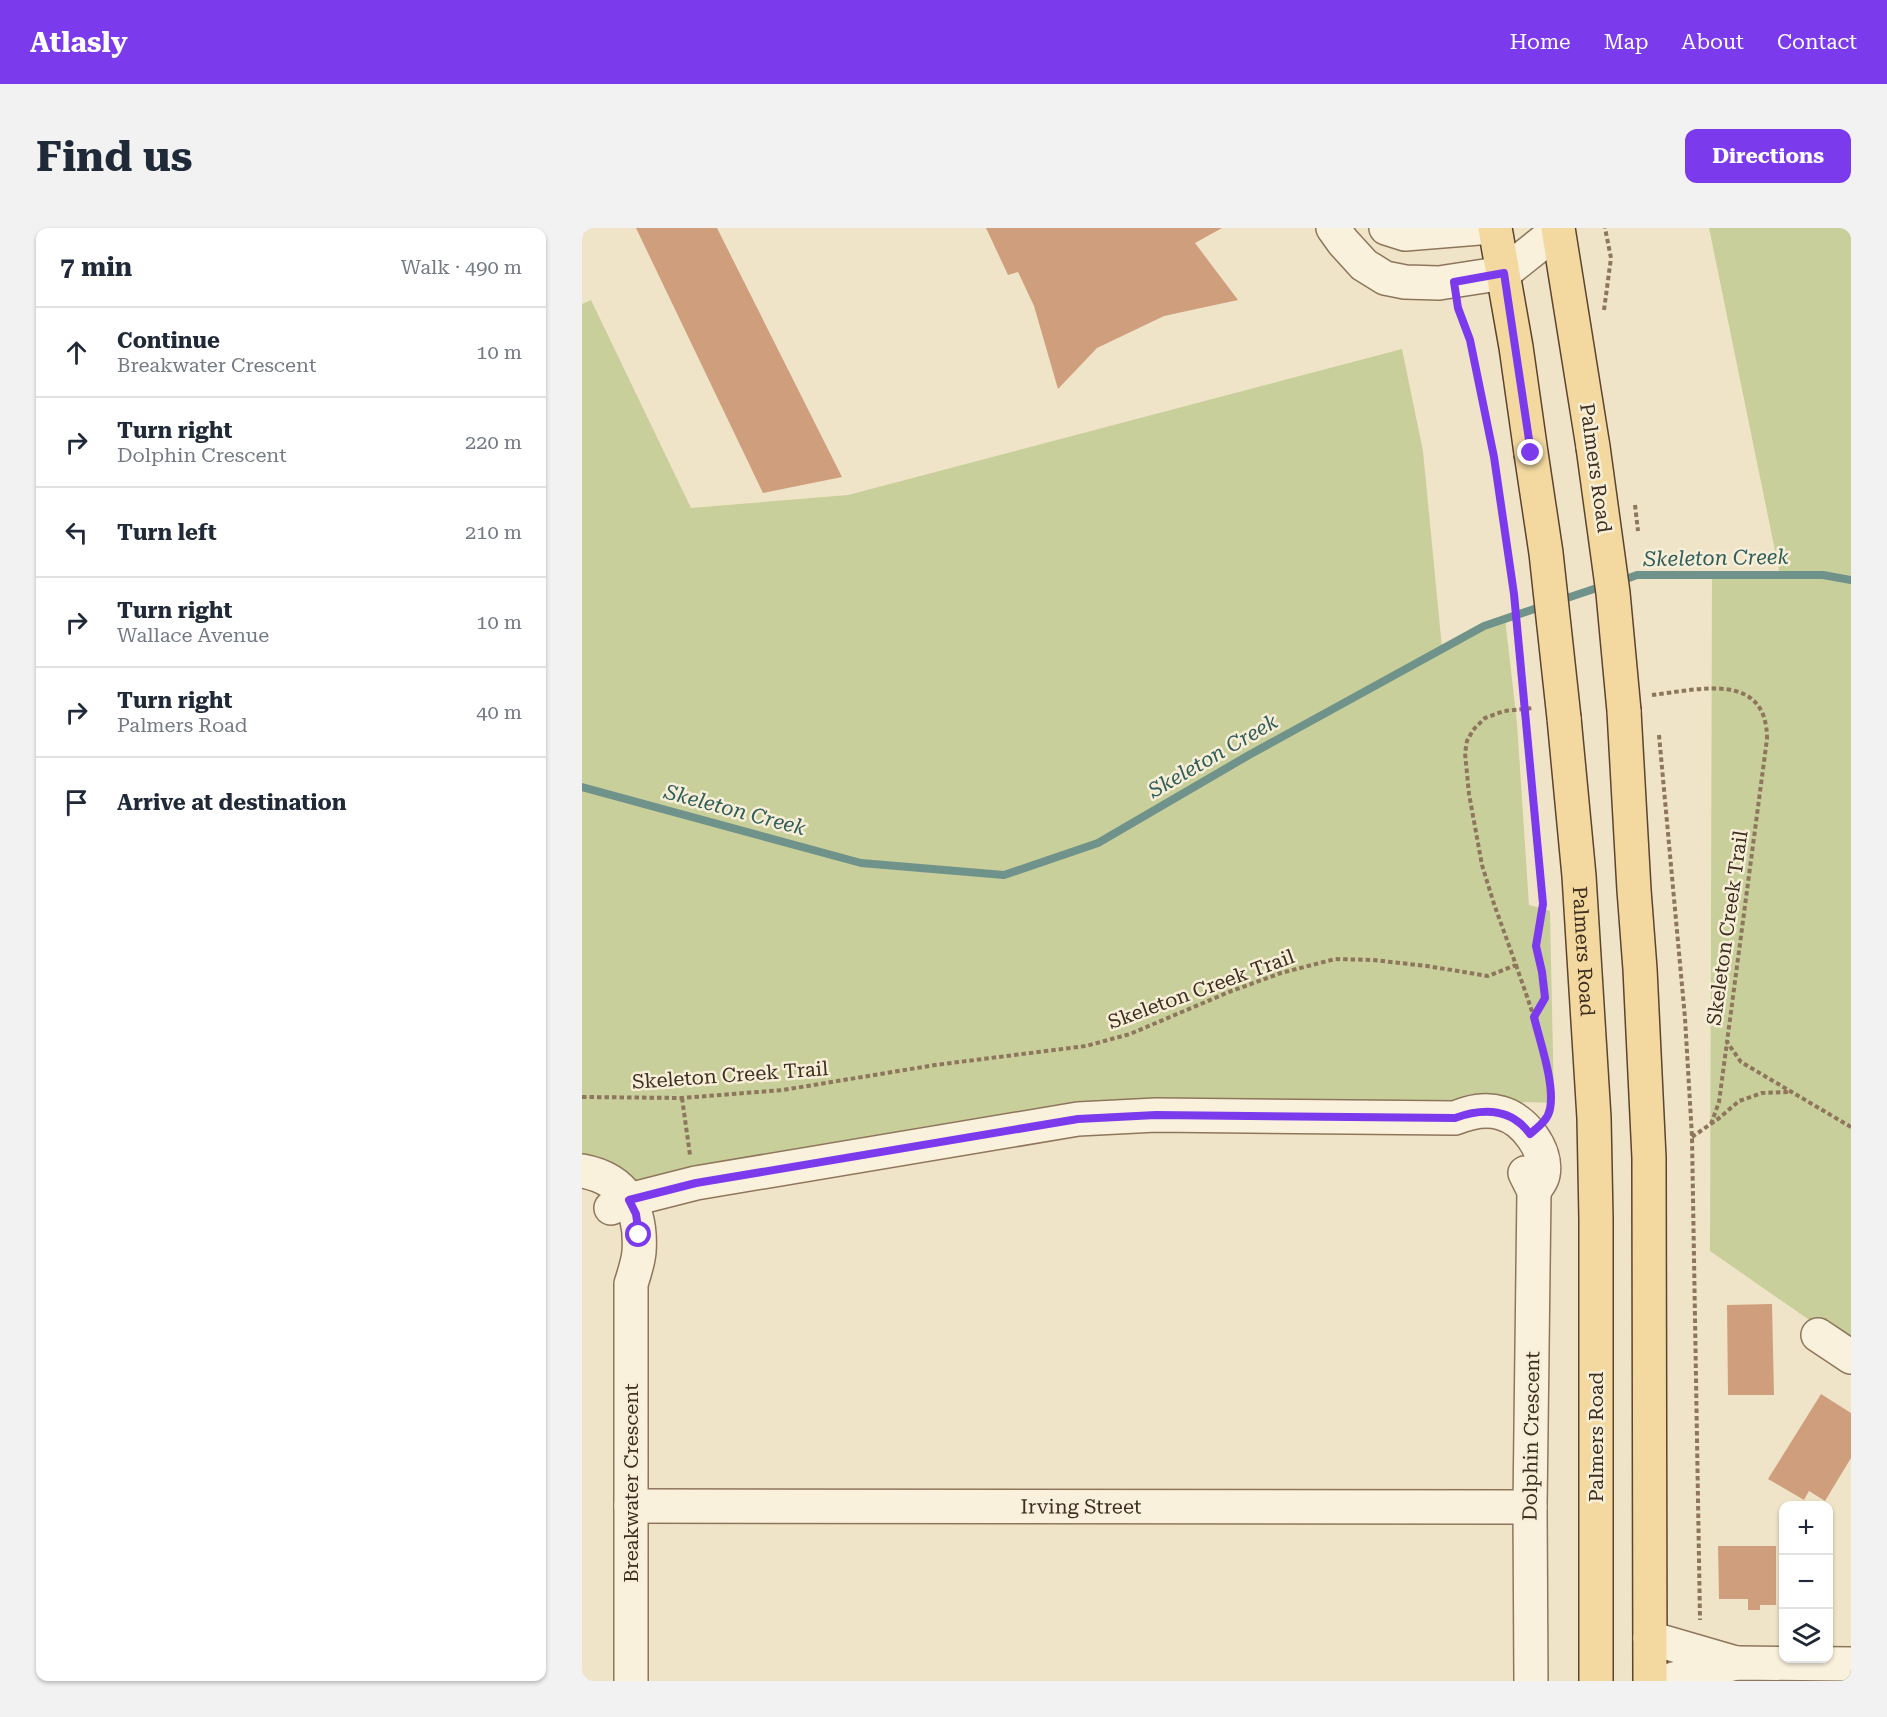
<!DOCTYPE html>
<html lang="en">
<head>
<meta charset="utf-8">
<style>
	body { margin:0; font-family:"Roboto Serif",serif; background:#f2f2f3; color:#1f2937 }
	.controls { position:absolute; right:18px; bottom:18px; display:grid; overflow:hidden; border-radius:12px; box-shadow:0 2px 4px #0004 }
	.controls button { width:54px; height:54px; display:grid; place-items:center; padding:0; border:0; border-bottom:2px solid #e0e1e3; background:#fff; color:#1f2937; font:30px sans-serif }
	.stop { position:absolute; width:18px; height:18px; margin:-14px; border:4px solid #7c3aed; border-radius:50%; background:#fff }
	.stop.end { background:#7c3aed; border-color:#fff; box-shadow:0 2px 6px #0008 }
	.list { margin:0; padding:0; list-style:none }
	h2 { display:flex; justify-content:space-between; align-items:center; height:78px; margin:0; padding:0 24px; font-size:26px }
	h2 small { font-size:20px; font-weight:400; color:#747a83 }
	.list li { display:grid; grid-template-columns:39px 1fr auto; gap:18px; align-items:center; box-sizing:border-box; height:90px; padding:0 24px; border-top:2px solid #e0e1e3 }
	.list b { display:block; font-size:22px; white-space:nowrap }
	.list p { margin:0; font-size:20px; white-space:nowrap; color:#747a83 }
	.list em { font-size:20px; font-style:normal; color:#747a83 }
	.icon { flex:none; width:33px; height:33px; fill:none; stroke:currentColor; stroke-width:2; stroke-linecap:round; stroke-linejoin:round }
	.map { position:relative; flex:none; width:1269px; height:1453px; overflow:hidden; border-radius:12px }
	header { display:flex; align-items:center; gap:36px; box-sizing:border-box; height:84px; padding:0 30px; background:#7c3aed; color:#fff }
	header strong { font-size:28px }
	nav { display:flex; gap:33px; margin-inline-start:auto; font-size:21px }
	.intro { display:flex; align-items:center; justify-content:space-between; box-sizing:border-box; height:144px; padding:0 36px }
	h1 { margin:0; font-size:42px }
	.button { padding:15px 27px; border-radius:12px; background:#7c3aed; color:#fff; font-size:21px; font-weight:700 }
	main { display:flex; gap:36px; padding:0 36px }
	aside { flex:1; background:#fff; border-radius:12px; box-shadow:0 2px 4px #0004 }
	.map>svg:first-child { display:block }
	.green { fill:#c9cf9b }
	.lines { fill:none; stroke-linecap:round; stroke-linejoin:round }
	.stream { stroke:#6f938a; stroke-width:8 }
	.building { fill:#cf9f7d }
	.minor-casing { stroke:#8d765c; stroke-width:36 }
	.major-casing { stroke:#5b4430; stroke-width:36 }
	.path { stroke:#8d765c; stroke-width:4; stroke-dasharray:4.5 3; stroke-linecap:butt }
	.minor { stroke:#faf1dc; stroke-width:33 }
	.major { stroke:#f3d9a0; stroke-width:33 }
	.major-bridge-casing { stroke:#5b4430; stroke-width:36; stroke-linecap:butt }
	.path-bridge { stroke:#8d765c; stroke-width:4; stroke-dasharray:4.5 3; stroke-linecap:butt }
	.major-bridge { stroke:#f3d9a0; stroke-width:33 }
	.route { stroke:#7c3aed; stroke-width:8 }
	.labels { text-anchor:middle; stroke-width:5; stroke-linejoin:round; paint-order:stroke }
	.street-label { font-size:20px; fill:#3d2e20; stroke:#f7eed8 }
	.water-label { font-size:21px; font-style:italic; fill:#2f5d5a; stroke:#f7eed8 }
</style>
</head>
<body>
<header>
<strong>Atlasly</strong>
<nav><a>Home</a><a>Map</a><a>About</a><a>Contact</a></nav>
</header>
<div class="intro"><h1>Find us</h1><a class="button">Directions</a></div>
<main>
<aside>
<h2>7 min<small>Walk · 490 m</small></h2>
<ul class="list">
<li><svg class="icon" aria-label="ahead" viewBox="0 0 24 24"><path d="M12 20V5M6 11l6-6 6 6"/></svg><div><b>Continue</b><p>Breakwater Crescent</p></div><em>10 m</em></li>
<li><svg class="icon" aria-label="right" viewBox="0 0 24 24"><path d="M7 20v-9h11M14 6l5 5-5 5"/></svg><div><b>Turn right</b><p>Dolphin Crescent</p></div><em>220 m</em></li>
<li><svg class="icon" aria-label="left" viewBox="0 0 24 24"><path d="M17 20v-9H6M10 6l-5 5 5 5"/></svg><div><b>Turn left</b></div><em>210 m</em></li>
<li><svg class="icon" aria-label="right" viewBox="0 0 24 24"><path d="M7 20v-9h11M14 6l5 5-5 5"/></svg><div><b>Turn right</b><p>Wallace Avenue</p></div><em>10 m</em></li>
<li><svg class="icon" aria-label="right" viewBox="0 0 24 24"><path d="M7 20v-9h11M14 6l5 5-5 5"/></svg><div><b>Turn right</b><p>Palmers Road</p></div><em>40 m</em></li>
<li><svg class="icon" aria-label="arrive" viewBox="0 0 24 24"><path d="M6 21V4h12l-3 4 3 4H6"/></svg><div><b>Arrive at destination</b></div></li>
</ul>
</aside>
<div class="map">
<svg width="1269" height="1453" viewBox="0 0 1269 1453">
	<rect width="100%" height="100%" fill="#f0e4c8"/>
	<path class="green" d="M1127 0H1269V1121L1128 1023 1130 347H1198Z
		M9 72 109 280 266 267 820 121 841 223 860 420 902 398 923 390 935 495 947 677 968 683 972 875 905 873 520 880 58 955 0 940V76Z"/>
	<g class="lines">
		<path class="stream" d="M1036 354 1055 347H1241L1269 352
			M976 373 1024 357
			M0 559 279 635 422 647 516 615 667 527 902 398 964 377"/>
	</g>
	<path class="building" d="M54 0H135L260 249 181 265Z
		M404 0H640L613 15 656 72 582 88 515 120 476 161 452 78 436 44 426 47Z
		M1190 1076 1192 1167H1146L1145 1077Z
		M1239 1166 1269 1185V1230L1243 1273 1227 1263 1222 1272 1186 1251Z
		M1136 1318H1194V1377H1178V1382H1166V1371H1137Z"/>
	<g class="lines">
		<defs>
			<g id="minor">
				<path d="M751 0 761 14 782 37 803 50 823 54 857 55 922 45 976 2"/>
				<path d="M804 0 823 6 897 0"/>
				<path d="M0 943C44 951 60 982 57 1024 56 1035 52 1046 49 1056V1453"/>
				<path d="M943 945 952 963 948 1279 949 1453"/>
				<path d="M29 980 47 972 114 955 496 891 574 887 873 890C888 884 903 880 919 885 942 891 966 922 961 947 960 953 955 958 952 963"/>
				<path d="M1236 1107 1269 1129"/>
				<path id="s1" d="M49 1278 948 1279"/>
				<path d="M1068 1410 1154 1435"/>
				<path d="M1084 1453 1154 1435 1269 1436"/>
			</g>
			<g id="major">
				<path d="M913 0 934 119 949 225"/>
				<path d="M976 0 1011 219"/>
				<path d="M1042 483 1052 662 1058 741 1067 930 1068 1453"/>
				<path id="s2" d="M982 490 997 648 1012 890 1014 991V1453"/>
			</g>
		</defs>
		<use href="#minor" class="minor-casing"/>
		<use href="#major" class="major-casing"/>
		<path class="path" d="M876 82 888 112 912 229
			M1022 82 1029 30 1023 0
			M1070 467C1115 462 1185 442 1185 511L1145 814 1159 834 1269 899
			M945 494 961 676 954 719 960 744 963 770 952 789
			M1077 507 1103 790 1110 909 1118 1392
			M934 737C948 778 972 839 968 882
			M0 869 100 870 201 862 353 837 504 818 548 806 647 764 699 745 753 731 791 732 845 738 906 748 934 737 912 676 900 637 887 566 883 525 885 513 891 502 903 490 922 483 952 480
			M100 870 108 927
			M1129 896 1137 874 1145 814
			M1110 909 1136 891 1157 873 1180 865 1207 864"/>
		<use href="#minor" class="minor"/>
		<use href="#major" class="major"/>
		<defs>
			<path id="major-bridge" d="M1011 219 1031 365 1042 483
				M949 225 964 325 982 490"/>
		</defs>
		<use href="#major-bridge" class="major-bridge-casing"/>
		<path class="path-bridge" d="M912 229 932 366 945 494
			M1053 277 1056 303"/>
		<use href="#major-bridge" class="major-bridge"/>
	</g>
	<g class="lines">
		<path class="route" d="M57 1007 54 986 47 972 114 955 496 891 574 887 873 890C901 880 929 880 948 906 956 899 966 892 968 881 973 856 958 814 952 789L963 770 960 744 954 718 961 676 932 366 912 229 888 112 876 80 872 54 922 45 949 225"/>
	</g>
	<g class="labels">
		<g class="street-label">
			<text transform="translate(1014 240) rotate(82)" y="7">Palmers Road</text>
			<text transform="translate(1145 700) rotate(-82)" y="7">Skeleton Creek Trail</text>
			<text dy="7" stroke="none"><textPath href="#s2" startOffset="234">Palmers Road</textPath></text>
			<text transform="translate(619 761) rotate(-20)" y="7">Skeleton Creek Trail</text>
			<text transform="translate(148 847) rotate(-4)" y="7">Skeleton Creek Trail</text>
			<text transform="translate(949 1208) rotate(-89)" y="7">Dolphin Crescent</text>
			<text transform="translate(1014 1209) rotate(-90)" y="7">Palmers Road</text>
			<text transform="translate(49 1255) rotate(-90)" y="7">Breakwater Crescent</text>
			<text dy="7" stroke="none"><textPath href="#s1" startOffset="450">Irving Street</textPath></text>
		</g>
		<g class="water-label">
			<text transform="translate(1134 330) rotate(-1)" y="7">Skeleton Creek</text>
			<text transform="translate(631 528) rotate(-30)" y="7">Skeleton Creek</text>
			<text transform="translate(153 582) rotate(15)" y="7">Skeleton Creek</text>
		</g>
	</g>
</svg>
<div class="controls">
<button>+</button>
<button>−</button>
<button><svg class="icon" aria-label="layers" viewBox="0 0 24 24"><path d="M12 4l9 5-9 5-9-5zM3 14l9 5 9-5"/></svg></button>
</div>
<div class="stop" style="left:57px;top:1007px"></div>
<div class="stop end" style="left:949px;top:225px"></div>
</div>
</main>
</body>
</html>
